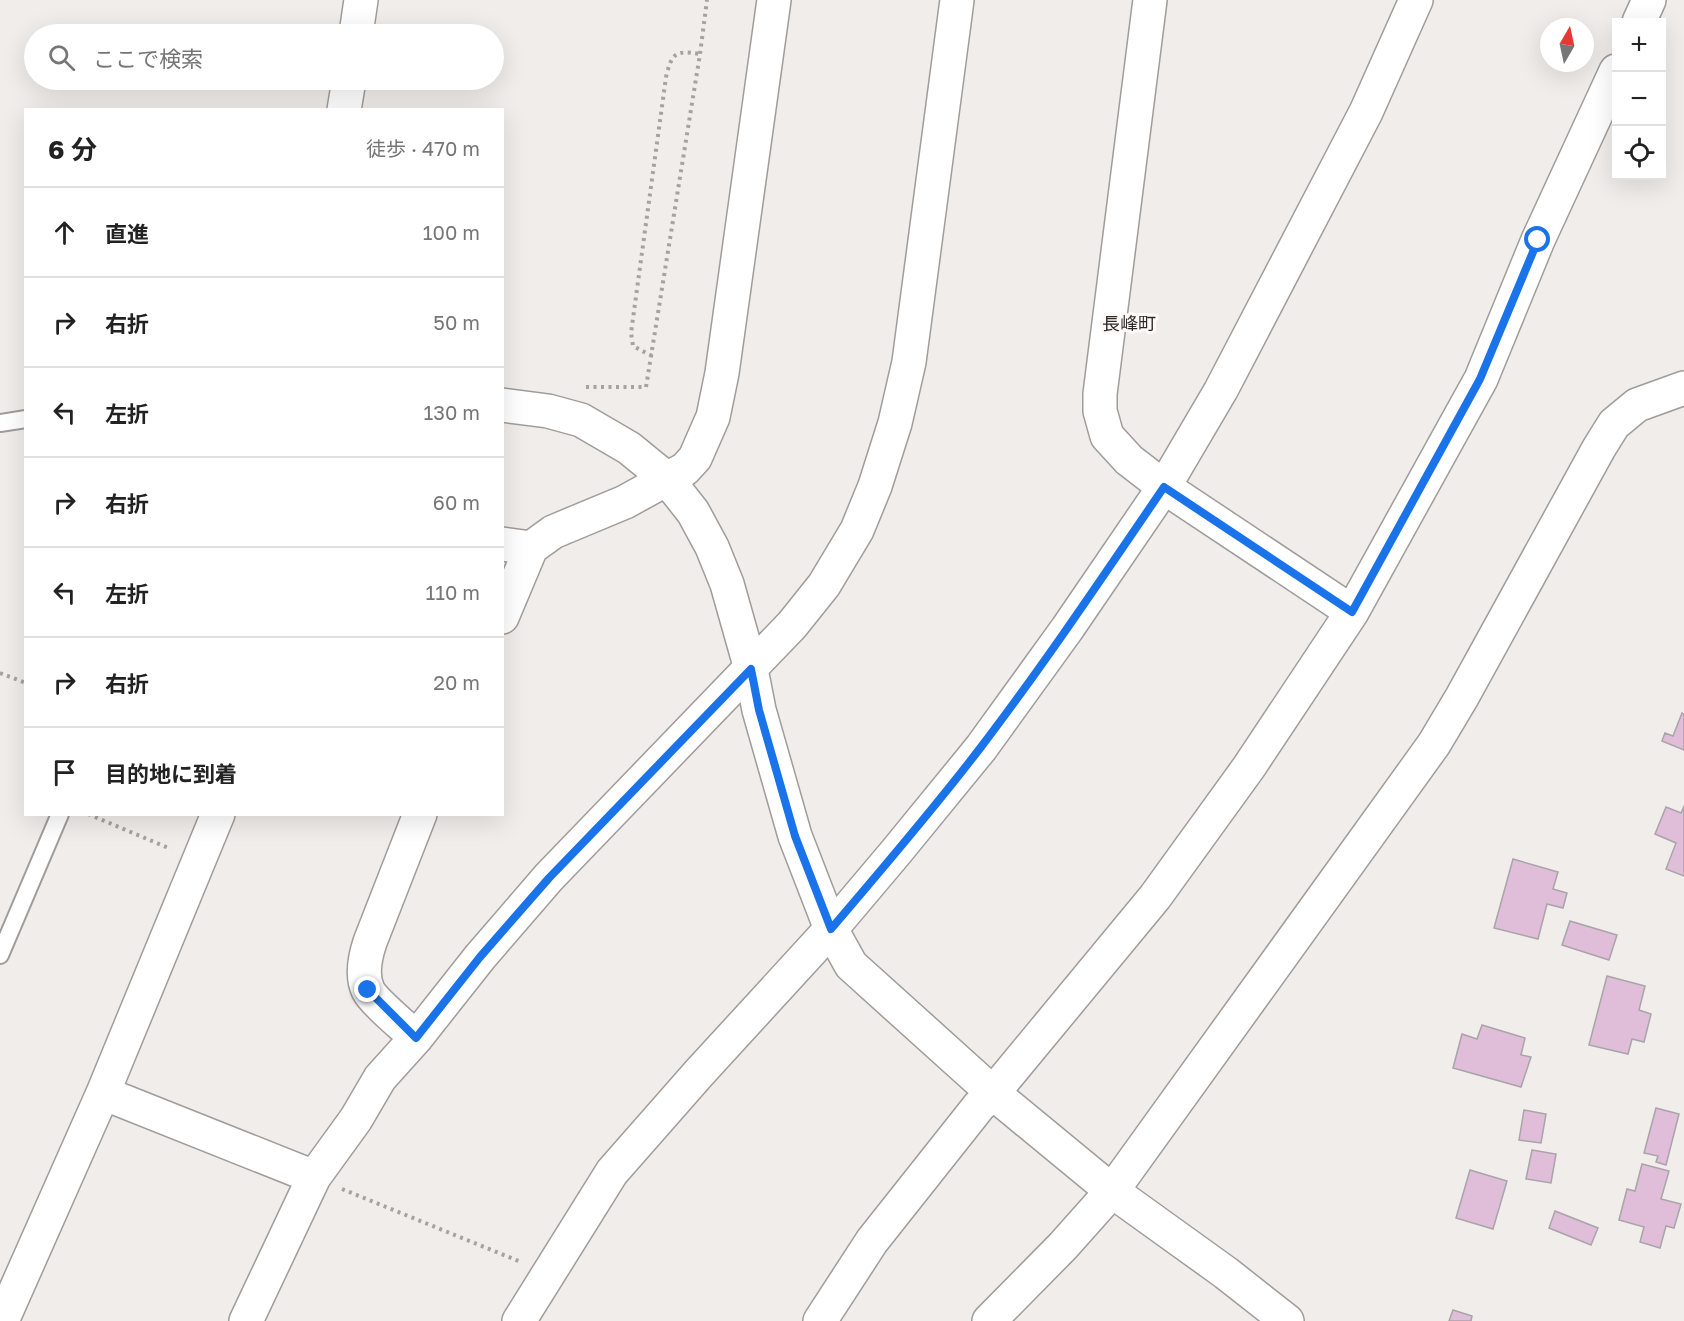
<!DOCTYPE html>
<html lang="ja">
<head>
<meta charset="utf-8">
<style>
	body { margin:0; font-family:"Golos Text","Noto Sans JP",sans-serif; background:#f2f2f2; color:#222 }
	.controls { position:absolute; right:18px; top:18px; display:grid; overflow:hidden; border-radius:0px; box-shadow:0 6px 24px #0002 }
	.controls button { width:54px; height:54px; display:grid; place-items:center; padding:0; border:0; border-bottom:2px solid #e0e0e0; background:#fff; color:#222; font:30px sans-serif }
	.compass { position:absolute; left:1540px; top:18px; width:54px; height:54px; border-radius:50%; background:#fff; box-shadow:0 6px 24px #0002; rotate:9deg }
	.stop { position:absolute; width:18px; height:18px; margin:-14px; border:4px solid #1a73e8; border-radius:50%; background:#fff }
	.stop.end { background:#1a73e8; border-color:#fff; box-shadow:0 2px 6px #0008 }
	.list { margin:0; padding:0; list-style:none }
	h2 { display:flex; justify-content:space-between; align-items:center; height:78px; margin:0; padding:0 24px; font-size:26px }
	h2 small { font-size:20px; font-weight:400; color:#767676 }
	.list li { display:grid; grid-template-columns:39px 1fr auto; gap:18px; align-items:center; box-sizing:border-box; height:90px; padding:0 24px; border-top:2px solid #e0e0e0 }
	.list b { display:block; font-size:22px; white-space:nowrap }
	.list em { font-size:20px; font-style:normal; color:#767676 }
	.icon { flex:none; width:33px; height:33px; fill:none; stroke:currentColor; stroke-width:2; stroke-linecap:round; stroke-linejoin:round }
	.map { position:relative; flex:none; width:1684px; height:1321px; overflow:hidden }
	.search { position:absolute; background:#fff; box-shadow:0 6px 24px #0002; left:24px; top:24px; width:480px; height:66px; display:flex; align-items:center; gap:15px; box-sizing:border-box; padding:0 21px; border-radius:33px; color:#767676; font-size:22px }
	.panel { position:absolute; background:#fff; box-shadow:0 6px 24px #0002; left:24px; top:108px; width:480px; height:708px; border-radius:0px }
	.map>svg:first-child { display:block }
	.building { fill:#e0bdd9; stroke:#a8a4a7; stroke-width:1.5 }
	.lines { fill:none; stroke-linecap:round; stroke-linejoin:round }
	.service-casing { stroke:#a09c9a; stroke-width:20 }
	.minor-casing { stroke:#a09c9a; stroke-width:36 }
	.tertiary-casing { stroke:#a09c9a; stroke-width:36 }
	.path { stroke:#a5a2a0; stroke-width:4; stroke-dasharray:3 4.5; stroke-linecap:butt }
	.service { stroke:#fff; stroke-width:16 }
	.minor { stroke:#fff; stroke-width:33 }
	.tertiary { stroke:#fff; stroke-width:33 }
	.route { stroke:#1a73e8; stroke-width:8 }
	.labels { text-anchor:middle; stroke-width:6; stroke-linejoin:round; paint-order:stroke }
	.neighbourhood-label { font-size:18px; fill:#2d2b2a; stroke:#fffaf8 }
</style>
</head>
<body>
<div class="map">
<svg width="1684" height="1321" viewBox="0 0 1684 1321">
	<rect width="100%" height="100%" fill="#f1edeb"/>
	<path class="building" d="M1682 713 1684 714V750L1662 741 1665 733 1673 736Z
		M1684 806V876L1666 869 1676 843 1655 834 1666 807 1681 813Z
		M1513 859 1558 872 1553 889 1567 893 1563 908 1547 904 1538 939 1494 928Z
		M1570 921 1617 935 1609 960 1562 945Z
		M1607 976 1645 986 1639 1010 1651 1014 1644 1042 1632 1039 1628 1054 1589 1045Z
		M1482 1025 1525 1038 1521 1055 1531 1057 1521 1087 1453 1068 1462 1034 1477 1039Z
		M1656 1108 1679 1114 1666 1165 1656 1162 1658 1156 1644 1153Z
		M1524 1110 1546 1114 1541 1143 1519 1140Z
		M1532 1150 1556 1154 1551 1183 1526 1179Z
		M1642 1164 1669 1171 1661 1199 1681 1204 1674 1228 1666 1226 1660 1248 1640 1242 1644 1227 1619 1220 1627 1189 1635 1191Z
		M1470 1170 1507 1181 1493 1229 1456 1218Z
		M1555 1211 1598 1228 1591 1245 1549 1228Z
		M1453 1310 1472 1316 1471 1321H1449Z"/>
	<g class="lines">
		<defs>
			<path id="service" d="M0 423 26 419
				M0 955 60 814"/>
			<path id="minor" d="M1150 0 1100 394V411L1107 436 1129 460 1164 487 1352 612
				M1639 22 1649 0
				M356 34 361 0
				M344 110 349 80
				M502 405 548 411 581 420 629 448 667 479 693 512 712 547 727 584 751 669 759 710 795 836 831 929 851 965 993 1093 1112 1191 1226 1273 1287 1321
				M502 544 531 548 553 532 625 502 685 469 695 458 713 417 722 373 774 0
				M502 617 531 548
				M416 1038C406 1028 373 1001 368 990 361 975 365 957 370 942L420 814
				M103 1093 314 1177
				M2 1321 103 1093 218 814
				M246 1321 314 1177 356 1119 380 1078 416 1038 480 957 549 877 792 625 824 585 857 530 875 486 895 423 909 362 957 0
				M820 1321 872 1241 979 1106 993 1093 1155 897 1249 767 1352 612 1481 379 1538 240 1616 71
				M989 1321 1063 1246 1112 1191 1434 744 1462 697 1599 448 1614 424 1637 405 1684 388"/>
			<path id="tertiary" d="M519 1321 612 1172 699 1073 831 929 896 852 981 748 1067 629 1164 487 1221 390 1366 112 1416 0"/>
		</defs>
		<use href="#service" class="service-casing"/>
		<use href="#minor" class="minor-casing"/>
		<use href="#tertiary" class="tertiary-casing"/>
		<path class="path" d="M652 356 633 346 631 333 666 77C672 53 675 50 700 54
			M586 387H646L700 54 707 0
			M0 673 26 683
			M88 814 171 849
			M342 1189 521 1262"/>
		<use href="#service" class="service"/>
		<use href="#minor" class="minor"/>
		<use href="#tertiary" class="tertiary"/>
	</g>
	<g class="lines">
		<path class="route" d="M368 990 416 1038 480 957 549 878 751 669 759 710 795 836 831 929C882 869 933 810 981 747 1045 663 1104 575 1164 487L1352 612 1480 379 1538 240"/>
	</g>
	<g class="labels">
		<g class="neighbourhood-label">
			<text x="1129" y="330">長峰町</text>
		</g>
	</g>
</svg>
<div class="controls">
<button>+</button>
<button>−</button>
<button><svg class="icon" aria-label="locate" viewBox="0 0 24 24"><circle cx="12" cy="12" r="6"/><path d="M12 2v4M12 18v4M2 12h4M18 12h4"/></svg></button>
</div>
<svg class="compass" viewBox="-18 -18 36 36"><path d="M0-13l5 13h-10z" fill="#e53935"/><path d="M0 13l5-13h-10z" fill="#767676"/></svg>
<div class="stop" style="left:1538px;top:240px"></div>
<div class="stop end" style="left:368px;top:990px"></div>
<div class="search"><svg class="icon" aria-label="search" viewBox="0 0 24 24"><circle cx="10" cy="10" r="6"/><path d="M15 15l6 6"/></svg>ここで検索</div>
<section class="panel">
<h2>6 分<small>徒歩 · 470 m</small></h2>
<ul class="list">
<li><svg class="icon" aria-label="ahead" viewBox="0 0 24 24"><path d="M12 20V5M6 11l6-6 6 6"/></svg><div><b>直進</b></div><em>100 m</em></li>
<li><svg class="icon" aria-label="right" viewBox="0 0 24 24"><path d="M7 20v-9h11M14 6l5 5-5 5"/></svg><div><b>右折</b></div><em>50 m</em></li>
<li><svg class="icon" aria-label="left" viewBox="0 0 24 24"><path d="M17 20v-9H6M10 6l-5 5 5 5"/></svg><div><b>左折</b></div><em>130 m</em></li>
<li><svg class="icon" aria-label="right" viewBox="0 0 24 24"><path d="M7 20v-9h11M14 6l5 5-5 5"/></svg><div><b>右折</b></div><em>60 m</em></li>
<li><svg class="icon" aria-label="left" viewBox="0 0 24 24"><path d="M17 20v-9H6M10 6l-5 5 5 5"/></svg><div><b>左折</b></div><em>110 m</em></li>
<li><svg class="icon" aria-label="right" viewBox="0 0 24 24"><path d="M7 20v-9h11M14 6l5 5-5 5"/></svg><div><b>右折</b></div><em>20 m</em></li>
<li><svg class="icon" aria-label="arrive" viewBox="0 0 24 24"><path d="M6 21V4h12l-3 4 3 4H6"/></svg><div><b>目的地に到着</b></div></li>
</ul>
</section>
</div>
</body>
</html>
